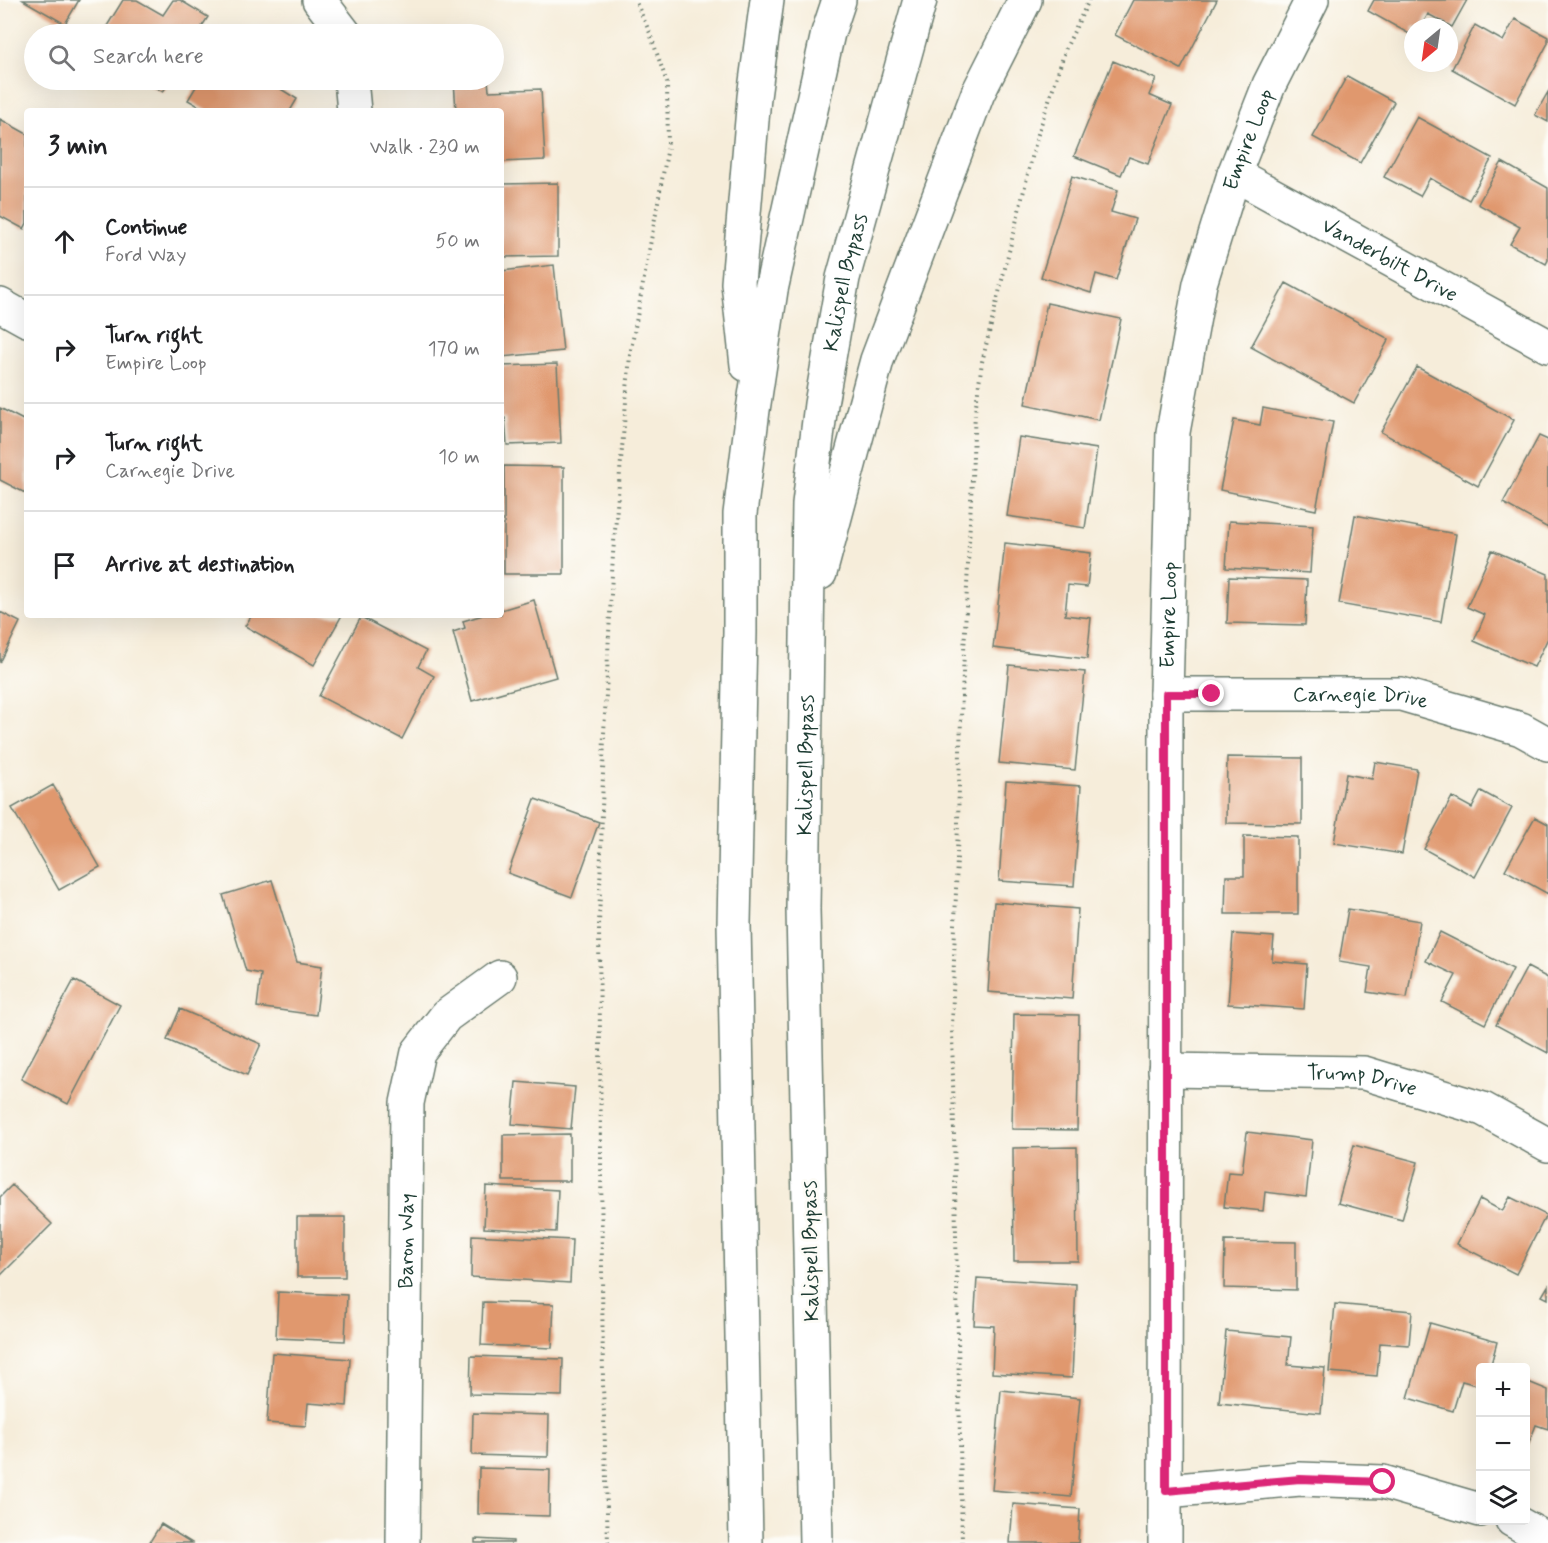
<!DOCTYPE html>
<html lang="en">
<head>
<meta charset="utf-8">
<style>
	body { margin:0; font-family:Mynerve,sans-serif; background:#f6f6f6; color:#202124 }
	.controls { position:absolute; right:18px; bottom:18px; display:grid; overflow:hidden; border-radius:6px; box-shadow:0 6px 24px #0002 }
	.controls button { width:54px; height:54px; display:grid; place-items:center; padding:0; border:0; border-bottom:2px solid #e0e0e0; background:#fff; color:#202124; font:30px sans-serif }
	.compass { position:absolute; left:1404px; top:18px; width:54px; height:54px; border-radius:50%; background:#fff; box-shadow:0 6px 24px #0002; rotate:209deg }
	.stop { position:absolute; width:18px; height:18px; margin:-14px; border:4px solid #db2777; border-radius:50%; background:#fff }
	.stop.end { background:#db2777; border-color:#fff; box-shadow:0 2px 6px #0008 }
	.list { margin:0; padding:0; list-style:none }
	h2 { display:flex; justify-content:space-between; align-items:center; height:78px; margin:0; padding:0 24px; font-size:26px }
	h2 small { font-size:20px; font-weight:400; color:#757577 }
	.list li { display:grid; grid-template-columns:39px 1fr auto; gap:18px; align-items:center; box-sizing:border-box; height:108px; padding:0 24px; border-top:2px solid #e0e0e0 }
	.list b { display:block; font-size:22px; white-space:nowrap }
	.list p { margin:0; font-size:20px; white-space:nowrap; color:#757577 }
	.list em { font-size:20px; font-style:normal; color:#757577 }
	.icon { flex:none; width:33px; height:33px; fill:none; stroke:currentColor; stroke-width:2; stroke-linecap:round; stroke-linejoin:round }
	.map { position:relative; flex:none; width:1548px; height:1543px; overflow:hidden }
	.search { position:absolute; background:#fff; box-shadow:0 6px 24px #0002; left:24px; top:24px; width:480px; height:66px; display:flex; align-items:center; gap:15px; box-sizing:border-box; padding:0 21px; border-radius:33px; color:#757577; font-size:22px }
	.panel { position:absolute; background:#fff; box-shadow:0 6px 24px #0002; left:24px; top:108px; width:480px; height:510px; border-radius:6px }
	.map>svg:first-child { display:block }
	.building { fill:#e0986e }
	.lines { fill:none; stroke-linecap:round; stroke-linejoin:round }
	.minor-casing { stroke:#6a7b6e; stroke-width:36 }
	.highway-casing { stroke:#6a7b6e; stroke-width:36 }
	.path { stroke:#6a7b6e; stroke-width:4; stroke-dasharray:1.5 4.5; stroke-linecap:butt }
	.minor { stroke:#fff; stroke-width:33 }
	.highway { stroke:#fff; stroke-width:33 }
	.route { stroke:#db2777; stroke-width:8 }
	.labels { text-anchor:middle; stroke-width:6; stroke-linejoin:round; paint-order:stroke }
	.street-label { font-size:21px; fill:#1f3d34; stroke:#fdfcf7 }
</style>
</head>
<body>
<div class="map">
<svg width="1548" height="1543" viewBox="0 0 1548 1543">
	<rect width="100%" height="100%" fill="#fdfcf7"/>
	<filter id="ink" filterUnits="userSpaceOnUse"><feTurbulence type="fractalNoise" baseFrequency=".0167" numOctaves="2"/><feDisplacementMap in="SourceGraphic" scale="12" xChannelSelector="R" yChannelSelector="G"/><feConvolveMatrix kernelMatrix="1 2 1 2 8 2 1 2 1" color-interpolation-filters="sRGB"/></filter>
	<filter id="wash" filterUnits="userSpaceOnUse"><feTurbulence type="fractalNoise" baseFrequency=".008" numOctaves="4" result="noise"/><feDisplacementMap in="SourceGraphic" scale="24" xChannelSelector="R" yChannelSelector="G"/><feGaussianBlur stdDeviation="1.35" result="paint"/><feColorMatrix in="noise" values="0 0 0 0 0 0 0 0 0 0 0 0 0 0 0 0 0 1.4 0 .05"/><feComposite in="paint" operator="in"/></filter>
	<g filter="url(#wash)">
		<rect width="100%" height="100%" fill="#f6edda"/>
		<g id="blocks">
			<path class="building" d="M23 0H79L65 24Z
				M123 0H137L163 15 173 0H180L208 17 197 34H102Z
				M1133 0H1217L1181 69 1115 35Z
				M1374 0H1467L1452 27 1428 14 1421 27H1413V36L1368 11Z
				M1515 19 1548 37V43L1515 104 1452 69 1475 25 1503 41Z
				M1113 61 1156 79 1149 95 1172 105 1148 164 1129 157 1121 175 1074 156Z
				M1347 76 1394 102 1360 163 1313 137Z
				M142 80H170L163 92Z
				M200 80H273L271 83 297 99 290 111H207L188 100Z
				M454 80H488L489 91 541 89 545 160 501 162V111H456Z
				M1548 92V122L1535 115Z
				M1417 117 1492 158 1469 200 1430 178 1420 196 1384 177Z
				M0 119 27 134V223L24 229 0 216Z
				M1502 162 1548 188V260L1546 264 1510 244 1520 227 1478 204Z
				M1072 176 1118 190 1111 212 1135 219 1116 280 1096 274 1091 293 1041 277Z
				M558 183V256L501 257V184Z
				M554 265 563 351 501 357V271Z
				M1286 283 1389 339 1354 403 1251 347Z
				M1047 303 1121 319 1099 420 1025 404Z
				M557 364 561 443 507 445 505 418H501V366Z
				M1417 367 1514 420 1478 486 1381 432Z
				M0 408 27 422V494L0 480Z
				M1263 408 1333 422 1316 510 1220 490 1234 420 1260 425Z
				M1539 436 1548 440V528L1503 503Z
				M1019 437 1097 449 1085 528 1007 516Z
				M504 466 564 467V574H504Z
				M1355 515 1456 534 1441 622 1339 604Z
				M1229 521 1313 526 1310 573 1226 568Z
				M1005 543 1091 553 1087 587 1068 585 1065 615 1091 618 1087 659 993 648Z
				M1492 550 1548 574V638L1534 667 1474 641 1485 615 1467 607Z
				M1229 577 1307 580 1305 625 1227 623Z
				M534 600 556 677 472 701 453 632 465 628 463 621 483 615H501V610Z
				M0 612 20 622 0 663Z
				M252 615H342L314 665 245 626Z
				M361 617 426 651 418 667 434 676 402 739 319 696Z
				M1009 665 1085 672 1075 770 999 763Z
				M1227 757 1302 758V824L1226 823Z
				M1375 762 1417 769 1402 854 1334 843 1346 774 1372 779Z
				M1006 781 1081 786 1074 886 999 881Z
				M53 785 100 867 59 890 12 808Z
				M1481 791 1512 808 1475 877 1424 849 1452 797 1472 808Z
				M535 799 599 822 572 897 508 873Z
				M1535 817 1548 824V894L1505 870Z
				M1244 836 1298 837V914H1225L1226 876H1244Z
				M272 880 297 962 322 966 316 1015 257 1007 261 974 246 971 223 895Z
				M994 902 1078 909 1072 999 988 992Z
				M1348 909 1420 921 1407 998 1367 992 1371 967 1339 962Z
				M1440 932 1513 969 1485 1024 1442 1002 1456 975 1426 961Z
				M1233 934 1274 937 1272 961 1307 964 1304 1009 1228 1004Z
				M1527 967 1548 978V1053L1496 1025Z
				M74 980 120 1005 68 1104 21 1079Z
				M180 1009 261 1044 247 1075 167 1040Z
				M1014 1014 1079 1015 1077 1130 1012 1129Z
				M516 1082 575 1087 571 1129 512 1124Z
				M1247 1132 1312 1140 1306 1197 1265 1192 1263 1211 1224 1207 1228 1172 1242 1173Z
				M570 1134V1181H503V1135Z
				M1354 1145 1418 1162 1402 1220 1338 1203Z
				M1077 1147 1078 1261H1014L1013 1148Z
				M12 1185 52 1224 0 1276V1197Z
				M486 1186 558 1190 556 1232 484 1228Z
				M1510 1197 1546 1215 1516 1274 1457 1244 1480 1199 1502 1211Z
				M297 1217H345V1277H297Z
				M472 1235 572 1240 570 1283 471 1277Z
				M1225 1241 1296 1242V1290L1224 1288Z
				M977 1278 1076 1284 1072 1378 992 1373 994 1326 974 1325Z
				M1548 1286V1299L1542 1296Z
				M278 1292 347 1295 345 1341 276 1338Z
				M483 1302 554 1304 552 1348 481 1345Z
				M1335 1304 1412 1311 1409 1345 1380 1343 1377 1376 1329 1372Z
				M1430 1323 1497 1342 1490 1368H1480V1386L1462 1381 1453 1411 1408 1398Z
				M1226 1331 1291 1337 1288 1365 1325 1368 1321 1413 1219 1403Z
				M272 1353 350 1359 347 1406 308 1403 306 1426 267 1423Z
				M471 1356 563 1359 562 1396 470 1394Z
				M1526 1381 1548 1390V1429L1536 1425 1526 1451Z
				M1001 1390 1080 1398 1071 1497 992 1490Z
				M473 1413 549 1415 548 1457 472 1455Z
				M479 1468 550 1470 549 1516 478 1514Z
				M1013 1504 1080 1509 1078 1543H1010Z
				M161 1524 192 1543H149Z
				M475 1539 513 1541V1543H475Z"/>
		</g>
	</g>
	<g filter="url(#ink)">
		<use href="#blocks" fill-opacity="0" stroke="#6a7b6e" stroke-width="1.5"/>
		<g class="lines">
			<defs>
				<g id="minor">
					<path d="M319 0 345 34"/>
					<path d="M351 80 354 111"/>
					<path id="s1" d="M1234 174 1548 346"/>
					<path d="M0 305 27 320"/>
					<path id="s2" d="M1166 694H1401L1521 729 1548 744"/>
					<path id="s3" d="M1165 1070 1364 1073 1483 1109 1548 1145"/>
					<path d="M1166 1491 1300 1479 1383 1482 1480 1510"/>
					<path d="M1512 1520 1548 1540"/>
					<path id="s4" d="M403 1543 407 1103 418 1052 446 1016 500 977"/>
					<path id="s5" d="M1165 1543 1166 694 1173 432 1200 284 1234 174 1269 85 1312 0"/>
				</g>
				<g id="highway">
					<path d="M747 365 738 283 754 97 767 0"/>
					<path d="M820 573 877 360 978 93 1025 0"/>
					<path d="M746 1543 734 924 740 632V514L753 410 771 290 828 33 839 0"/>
					<path id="s6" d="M816 1543 803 909 809 504 821 404 843 278 920 0"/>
				</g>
			</defs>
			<use href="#minor" class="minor-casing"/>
			<use href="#highway" class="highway-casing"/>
			<path class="path" d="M608 1543 603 1385 599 928 604 734 613 554 630 355 668 147 667 83 650 33 635 0
				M962 1543 952 1029 961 717 975 412 982 362 1037 137 1066 48 1089 0"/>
			<use href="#minor" class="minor"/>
			<use href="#highway" class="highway"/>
		</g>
	</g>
	<g class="lines" filter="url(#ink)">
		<path class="route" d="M1212 694H1166V1491L1300 1479 1383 1482"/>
	</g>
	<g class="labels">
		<g class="street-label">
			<text dy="7" stroke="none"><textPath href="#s5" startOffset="1414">Empire Loop</textPath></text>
			<text dy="7" stroke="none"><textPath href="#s1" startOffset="178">Vanderbilt Drive</textPath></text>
			<text dy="7" stroke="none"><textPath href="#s6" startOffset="1264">Kalispell Bypass</textPath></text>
			<text dy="7" stroke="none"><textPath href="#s5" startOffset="928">Empire Loop</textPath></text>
			<text dy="7" stroke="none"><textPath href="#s2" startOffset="195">Carnegie Drive</textPath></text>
			<text dy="7" stroke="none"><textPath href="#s6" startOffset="778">Kalispell Bypass</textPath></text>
			<text dy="7" stroke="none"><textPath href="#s3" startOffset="198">Trump Drive</textPath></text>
			<text dy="7" stroke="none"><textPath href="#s4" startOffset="302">Baron Way</textPath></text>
			<text transform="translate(810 1251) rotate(-91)" y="7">Kalispell Bypass</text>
		</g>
	</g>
</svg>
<div class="controls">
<button>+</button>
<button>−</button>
<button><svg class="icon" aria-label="layers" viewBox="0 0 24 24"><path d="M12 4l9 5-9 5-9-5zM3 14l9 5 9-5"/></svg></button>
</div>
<svg class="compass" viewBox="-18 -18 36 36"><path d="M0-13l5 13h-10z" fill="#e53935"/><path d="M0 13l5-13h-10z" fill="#757577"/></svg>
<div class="stop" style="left:1383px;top:1482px"></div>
<div class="stop end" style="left:1212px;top:694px"></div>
<div class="search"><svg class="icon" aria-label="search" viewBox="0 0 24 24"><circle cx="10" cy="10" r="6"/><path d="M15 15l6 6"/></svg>Search here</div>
<section class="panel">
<h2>3 min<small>Walk · 230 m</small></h2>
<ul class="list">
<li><svg class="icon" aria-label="ahead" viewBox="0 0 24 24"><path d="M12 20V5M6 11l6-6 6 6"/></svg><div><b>Continue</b><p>Ford Way</p></div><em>50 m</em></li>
<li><svg class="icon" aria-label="right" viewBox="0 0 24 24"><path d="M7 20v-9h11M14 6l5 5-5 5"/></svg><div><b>Turn right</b><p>Empire Loop</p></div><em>170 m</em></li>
<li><svg class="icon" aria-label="right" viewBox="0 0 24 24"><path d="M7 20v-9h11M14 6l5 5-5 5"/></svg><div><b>Turn right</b><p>Carnegie Drive</p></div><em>10 m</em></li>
<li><svg class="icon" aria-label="arrive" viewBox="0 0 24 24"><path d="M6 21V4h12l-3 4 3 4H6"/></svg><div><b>Arrive at destination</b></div></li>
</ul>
</section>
</div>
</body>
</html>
